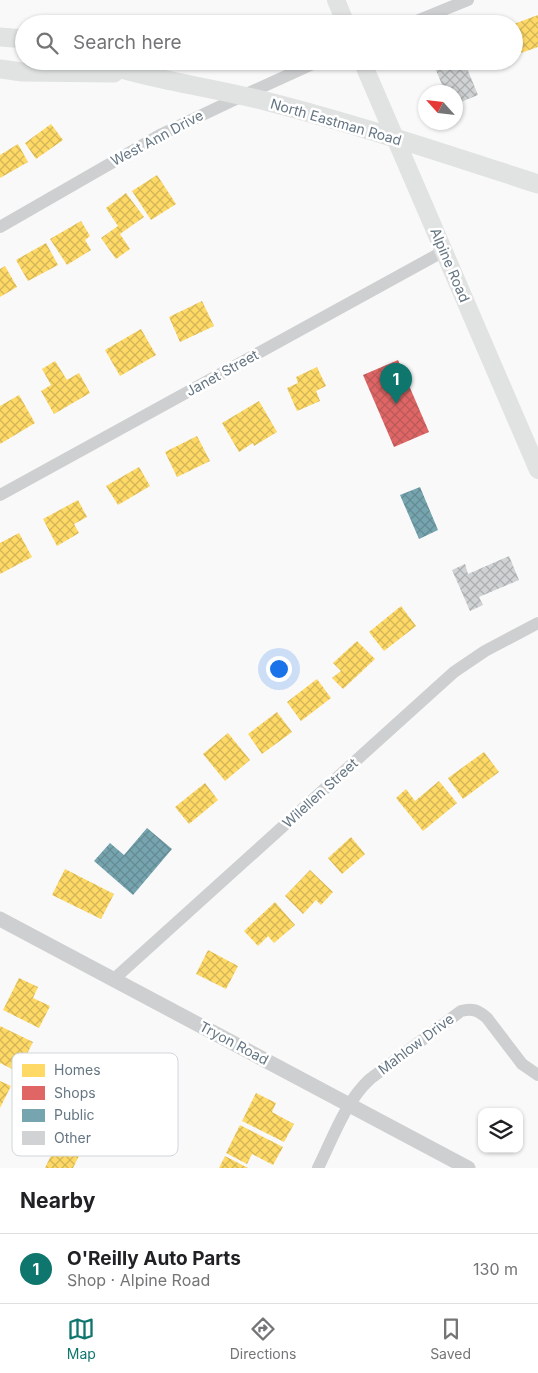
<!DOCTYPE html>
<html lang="en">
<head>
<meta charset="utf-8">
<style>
	body { margin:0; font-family:Inter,sans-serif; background:#f6f6f6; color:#202124 }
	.controls { position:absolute; right:15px; bottom:15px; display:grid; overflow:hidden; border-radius:10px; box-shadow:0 1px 4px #0004 }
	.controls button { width:45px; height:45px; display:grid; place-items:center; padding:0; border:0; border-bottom:1px solid #e0e0e0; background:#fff; color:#202124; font:25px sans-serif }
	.compass { position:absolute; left:418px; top:85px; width:45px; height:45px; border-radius:50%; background:#fff; box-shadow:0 1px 4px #0004; rotate:297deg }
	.you { position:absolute; left:278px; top:668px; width:18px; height:18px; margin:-12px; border:4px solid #fff; border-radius:50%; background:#1a73e8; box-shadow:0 0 0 8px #1a73e833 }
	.badge { display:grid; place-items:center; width:32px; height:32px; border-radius:50%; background:#0f766e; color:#fff; font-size:16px; font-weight:700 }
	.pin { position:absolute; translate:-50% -41px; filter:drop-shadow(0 1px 2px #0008) }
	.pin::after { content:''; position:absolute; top:26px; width:18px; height:15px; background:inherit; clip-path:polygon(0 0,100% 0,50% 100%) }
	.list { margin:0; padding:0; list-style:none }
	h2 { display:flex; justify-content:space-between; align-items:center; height:65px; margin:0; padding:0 20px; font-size:21px }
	h2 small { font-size:16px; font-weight:400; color:#757577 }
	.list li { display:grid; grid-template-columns:32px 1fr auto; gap:15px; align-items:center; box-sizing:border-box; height:70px; padding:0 20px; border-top:1px solid #e0e0e0 }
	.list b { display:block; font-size:19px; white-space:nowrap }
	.list p { margin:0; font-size:16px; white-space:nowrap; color:#757577 }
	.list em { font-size:16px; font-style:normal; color:#757577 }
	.icon { flex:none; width:28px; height:28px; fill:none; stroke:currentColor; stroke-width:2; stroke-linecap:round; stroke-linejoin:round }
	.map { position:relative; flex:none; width:538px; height:1168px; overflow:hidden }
	.search { position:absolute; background:#fff; box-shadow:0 1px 4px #0004; left:15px; right:15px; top:15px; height:55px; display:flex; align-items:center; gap:12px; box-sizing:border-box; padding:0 18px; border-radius:28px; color:#757577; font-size:19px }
	.sheet { height:135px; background:#fff }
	nav { display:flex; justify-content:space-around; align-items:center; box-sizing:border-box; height:70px; border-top:1px solid #e0e0e0; background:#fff; font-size:14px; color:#757577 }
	nav a { display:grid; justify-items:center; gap:2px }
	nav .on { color:#0f766e }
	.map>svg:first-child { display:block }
	.homes { fill:url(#homes-cross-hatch) }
	.shops { fill:url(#shops-cross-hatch) }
	.public { fill:url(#public-cross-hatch) }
	.building { fill:url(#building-cross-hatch) }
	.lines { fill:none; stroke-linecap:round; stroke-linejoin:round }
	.minor { stroke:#cecfd0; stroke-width:12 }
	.tertiary { stroke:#cecfd0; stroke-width:15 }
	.secondary { stroke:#e1e2e2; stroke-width:18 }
	.primary { stroke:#e1e2e2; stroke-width:19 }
	.labels { text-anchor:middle; stroke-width:5; stroke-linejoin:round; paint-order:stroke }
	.street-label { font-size:14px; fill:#657683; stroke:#fff }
	.key { fill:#fff; stroke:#d1d6da; stroke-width:1 }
	.key-label { font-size:14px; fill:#657683 }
</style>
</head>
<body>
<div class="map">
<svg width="538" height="1168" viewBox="0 0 538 1168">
	<defs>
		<pattern id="homes-cross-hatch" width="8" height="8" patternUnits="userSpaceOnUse" patternTransform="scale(1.25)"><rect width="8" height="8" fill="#ffd966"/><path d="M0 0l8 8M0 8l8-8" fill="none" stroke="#d2b559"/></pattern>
		<pattern id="shops-cross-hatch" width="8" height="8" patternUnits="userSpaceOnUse" patternTransform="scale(1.25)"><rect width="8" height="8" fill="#e06666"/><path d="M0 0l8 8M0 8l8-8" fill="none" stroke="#b95959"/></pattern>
		<pattern id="public-cross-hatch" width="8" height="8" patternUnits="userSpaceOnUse" patternTransform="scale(1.25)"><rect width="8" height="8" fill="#76a5af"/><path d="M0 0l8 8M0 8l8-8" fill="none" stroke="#648b94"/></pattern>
		<pattern id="building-cross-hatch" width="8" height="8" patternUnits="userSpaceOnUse" patternTransform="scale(1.25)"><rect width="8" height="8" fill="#d0d2d3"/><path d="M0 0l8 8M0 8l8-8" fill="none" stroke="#acafb1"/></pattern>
	</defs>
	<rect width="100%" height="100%" fill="#f9f9f9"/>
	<path class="homes" d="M538 15V47L518 54 514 45V24Z
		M51 124 63 140 36 159 25 143Z
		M18 144 28 162 0 178V155Z
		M157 175 176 204 151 220 132 191Z
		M126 193 144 217 120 234 130 249 116 259 101 238 118 226 106 208Z
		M81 221 90 236 85 240 91 250 67 265 50 239Z
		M46 243 58 265 28 281 16 260Z
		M5 266 17 287 0 297V269Z
		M202 301 214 326 180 342 169 317Z
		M141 329 156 355 120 376 105 350Z
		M55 361 67 380 79 373 90 393 54 414 41 391 51 385 42 369Z
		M317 367 326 386 316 391 320 401 297 411 287 388 298 383 296 377Z
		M19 395 35 423 0 444V406Z
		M259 401 277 432 254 446 253 443 239 452 222 423Z
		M197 436 210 461 177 477 165 452Z
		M139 467 150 486 118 505 106 486Z
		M78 500 87 517 74 524 79 533 57 546 43 519Z
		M19 533 32 557 0 574V543Z
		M401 606 416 626 384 651 369 632Z
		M357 641 375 659 343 689 332 678 341 671 333 663Z
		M317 679 331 698 301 721 287 702Z
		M277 712 292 732 262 754 248 734Z
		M228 733 250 760 225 781 203 754Z
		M484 752 499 772 463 799 448 778Z
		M439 781 457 803 423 831 396 798 406 789 415 801Z
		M205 783 218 800 189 824 175 807Z
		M351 837 365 854 342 874 328 858Z
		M65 869 114 894 101 919 52 895Z
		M310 870 333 892 321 905 316 900 303 914 285 896Z
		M275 902 295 925 274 943 268 936 258 946 244 931Z
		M208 950 238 966 226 989 196 974Z
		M19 978 38 987 33 998 50 1006 39 1028 3 1010Z
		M0 1026 33 1042 18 1072 0 1063Z
		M0 1081 11 1086 0 1108Z
		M256 1093 276 1103 272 1112 294 1124 284 1142 242 1121Z
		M240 1125 283 1147 273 1165 252 1154 247 1164 226 1153Z
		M62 1133 85 1144 73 1168H45Z
		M225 1156 248 1168H219Z"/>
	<path class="shops" d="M398 360 429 432 394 447 363 375Z"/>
	<path class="public" d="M420 487 438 530 419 539 400 495Z
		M147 828 172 849 133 895 94 861 110 843 124 855Z"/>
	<path class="building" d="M437 61H464L478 95 456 104V92H445L433 63Z
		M509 556 519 580 479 597 483 605 470 611 452 570 465 564 468 574Z"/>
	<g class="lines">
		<path class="minor" d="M409 24 468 0
			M0 227 160 135 242 96 319 61
			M0 495 444 251
			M114 979 454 672 485 651 538 623
			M318 1168C333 1138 345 1102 370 1079L461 1011C472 1008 478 1010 487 1018L522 1064 538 1075"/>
		<path class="tertiary" d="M0 919 468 1168"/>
		<path class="secondary" d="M336 0 346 24
			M362 61 538 470"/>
		<path class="primary" d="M0 37 24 39
			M95 61C151 80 211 87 269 102 359 125 449 155 538 184
			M0 69 22 72 114 73"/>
	</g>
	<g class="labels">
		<g class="street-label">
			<text transform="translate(336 122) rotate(16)" y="5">North Eastman Road</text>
			<text transform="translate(157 138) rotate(-28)" y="5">West Ann Drive</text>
			<text transform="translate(450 265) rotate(67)" y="5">Alpine Road</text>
			<text transform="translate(222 373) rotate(-29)" y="5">Janet Street</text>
			<text transform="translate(320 793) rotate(-42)" y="5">Wilellen Street</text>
			<text transform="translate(234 1043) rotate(28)" y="5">Tryon Road</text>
			<text transform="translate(416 1044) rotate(-37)" y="5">Mahlow Drive</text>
		</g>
	</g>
	<rect x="12" y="1053" width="166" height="103" rx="8" class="key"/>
	<rect x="22" y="1064" width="23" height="13" fill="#ffd966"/>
	<rect x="22" y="1086" width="23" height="14" fill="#e06666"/>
	<rect x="22" y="1109" width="23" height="13" fill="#76a5af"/>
	<rect x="22" y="1131" width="23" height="14" fill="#d0d2d3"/>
	<g class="key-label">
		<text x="54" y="1075">Homes</text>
		<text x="54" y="1098">Shops</text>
		<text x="54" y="1120">Public</text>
		<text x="54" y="1143">Other</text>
	</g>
</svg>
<div class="controls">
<button><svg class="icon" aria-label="layers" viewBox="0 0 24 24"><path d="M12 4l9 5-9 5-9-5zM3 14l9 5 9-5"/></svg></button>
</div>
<svg class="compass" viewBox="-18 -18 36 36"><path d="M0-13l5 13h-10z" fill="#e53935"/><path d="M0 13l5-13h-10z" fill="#757577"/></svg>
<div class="you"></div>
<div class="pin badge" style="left:396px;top:404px">1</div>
<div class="search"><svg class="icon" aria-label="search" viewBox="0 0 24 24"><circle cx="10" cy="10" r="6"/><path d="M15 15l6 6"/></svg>Search here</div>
</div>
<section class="sheet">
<h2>Nearby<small></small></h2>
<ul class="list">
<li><span class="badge">1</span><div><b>O'Reilly Auto Parts</b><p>Shop · Alpine Road</p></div><em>130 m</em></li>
</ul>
</section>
<nav>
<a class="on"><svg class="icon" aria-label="map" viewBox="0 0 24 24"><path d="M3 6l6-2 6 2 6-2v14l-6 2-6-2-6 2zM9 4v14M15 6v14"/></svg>Map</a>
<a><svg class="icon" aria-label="directions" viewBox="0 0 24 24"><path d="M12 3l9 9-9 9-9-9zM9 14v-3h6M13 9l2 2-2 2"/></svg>Directions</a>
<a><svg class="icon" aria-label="saved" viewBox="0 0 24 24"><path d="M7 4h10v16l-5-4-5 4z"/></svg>Saved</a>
</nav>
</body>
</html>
